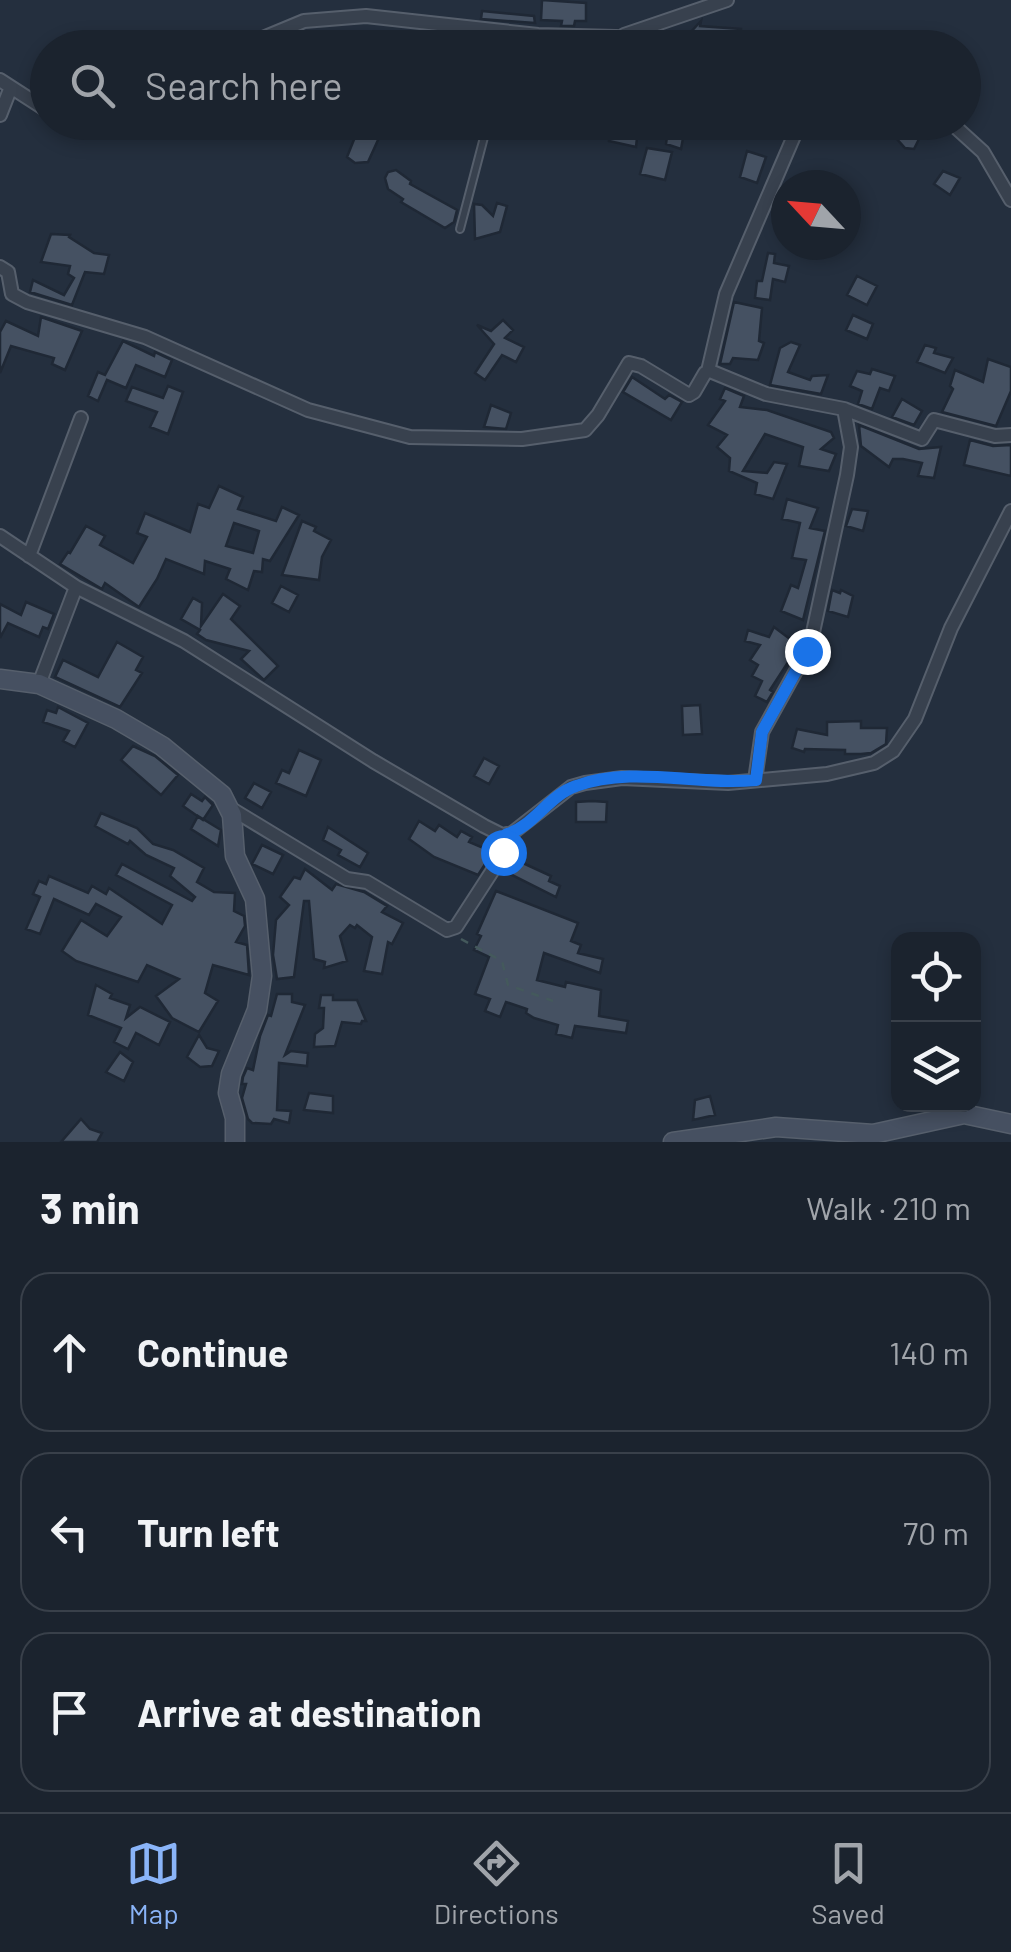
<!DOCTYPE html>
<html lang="en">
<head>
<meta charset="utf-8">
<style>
	body { margin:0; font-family:Barlow,sans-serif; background:#242b36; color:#f1f3f6 }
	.controls { position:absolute; right:30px; bottom:30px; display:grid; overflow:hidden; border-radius:20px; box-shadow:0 5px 15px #0003 }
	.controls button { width:90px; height:90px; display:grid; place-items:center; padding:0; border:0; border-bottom:2px solid #39404a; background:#1b232e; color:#f1f3f6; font:50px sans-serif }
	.compass { position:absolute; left:771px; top:170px; width:90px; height:90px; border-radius:50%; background:#1b232e; box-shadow:0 5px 15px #0003; rotate:296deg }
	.stop { position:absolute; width:30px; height:30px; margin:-22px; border:8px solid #1a73e8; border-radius:50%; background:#fff }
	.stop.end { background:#1a73e8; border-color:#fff; box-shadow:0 2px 10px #0008 }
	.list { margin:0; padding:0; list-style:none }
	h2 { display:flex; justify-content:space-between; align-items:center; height:130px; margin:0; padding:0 40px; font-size:42px }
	h2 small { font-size:32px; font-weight:400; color:#a0a4aa }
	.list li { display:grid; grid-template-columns:65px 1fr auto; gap:30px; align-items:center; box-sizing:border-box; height:160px; margin:0 20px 20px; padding:0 20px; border:2px solid #39404a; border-radius:30px }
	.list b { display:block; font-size:38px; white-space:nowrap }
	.list em { font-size:32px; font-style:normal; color:#a0a4aa }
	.icon { flex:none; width:55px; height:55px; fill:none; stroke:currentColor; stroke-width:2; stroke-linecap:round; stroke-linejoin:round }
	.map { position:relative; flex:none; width:1011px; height:1142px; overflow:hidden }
	.search { position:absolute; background:#1b232e; box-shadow:0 5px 15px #0003; left:30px; right:30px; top:30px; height:110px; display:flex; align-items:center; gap:25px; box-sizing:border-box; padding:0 35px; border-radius:55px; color:#a0a4aa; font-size:38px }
	.sheet { height:670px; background:#1b232e }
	nav { display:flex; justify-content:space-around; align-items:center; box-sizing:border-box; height:140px; border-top:2px solid #39404a; background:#1b232e; font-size:28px; color:#a0a4aa }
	nav a { display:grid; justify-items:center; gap:5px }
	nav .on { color:#8ab4f8 }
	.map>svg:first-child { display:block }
	.building { fill:#455162; stroke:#1f2835; stroke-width:2.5; fill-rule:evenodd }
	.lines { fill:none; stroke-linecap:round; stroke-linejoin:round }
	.lane-casing { stroke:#565f6c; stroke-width:10 }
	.street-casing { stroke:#565f6c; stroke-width:16 }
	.secondary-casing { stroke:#565f6c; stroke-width:21 }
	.path { stroke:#44595c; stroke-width:2.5; stroke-dasharray:8 8; stroke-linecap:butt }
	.lane { stroke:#38414e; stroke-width:6 }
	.street { stroke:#38414e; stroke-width:12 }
	.secondary { stroke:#465061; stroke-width:18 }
	.route { stroke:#1a73e8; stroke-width:12 }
</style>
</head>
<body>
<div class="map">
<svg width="1011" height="1142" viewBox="0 0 1011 1142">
	<rect width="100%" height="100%" fill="#242f3e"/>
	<path class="building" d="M542 0 586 3V21H575L574 26H561L562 21 541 20Z
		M482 11 534 16 535 23 481 19Z
		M701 21 700 26 741 29V46L720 45 713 38 688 35Z
		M361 122 383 129 368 162 355 163 347 157Z
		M611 122H624L623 127 638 129 636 147 609 141Z
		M669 122H686L681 149 666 144Z
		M902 122H918L925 127 914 149 905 148 896 138Z
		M647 148 672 152 665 180 640 174Z
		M747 151 766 157 757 183 740 177Z
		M396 170 411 181 410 184 457 210 454 222 445 228 401 202 403 199 388 189 385 178 388 172Z
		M943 171 960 178 950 195 934 184Z
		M497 203 507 206 500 232 475 239 474 204 482 205 493 216Z
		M51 234 70 235 69 237 94 253 109 255 104 274 85 272 72 305 30 292 33 280 64 295 74 278 68 274 70 266 41 262Z
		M768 253 775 254 774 263 789 266 785 282 773 279 770 300 755 298 757 281H762Z
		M857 276 877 286 867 305 847 295Z
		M734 302 762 308 759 341 764 343 758 360 733 358 730 364H720Z
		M853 315 873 324 867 339 846 330Z
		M41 317 82 331 65 370 52 364 54 358 11 346 0 373V332L6 321 38 336Z
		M503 320 513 330 505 338 524 347 516 362 502 355 485 380 475 373 494 344 477 325 491 331Z
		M123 341 154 356 155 352 172 360 165 377 136 365 126 388 107 380 98 401 88 396 98 372 105 375Z
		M791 342 800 345 788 372 810 380 812 376 828 375 821 394 770 385 780 348Z
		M925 345 936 348 934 353 953 358 945 373 917 362Z
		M988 359 1011 367V391L996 426 942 412 953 389 950 386 955 370 983 382Z
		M872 369 895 376 889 391 880 388 872 409 858 404 862 391 850 386 857 371 870 374Z
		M632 377 665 399 669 395 682 402 671 420 623 392Z
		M168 386 183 392 168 434 150 427 157 412 126 401 132 387 163 398Z
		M725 388 744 396 740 407 767 410 831 432 834 438 821 449 836 454 829 471 799 466 803 447 765 434 743 471 767 473 774 462 787 464 773 499 755 494 757 483 729 471 730 458 717 447 727 435 708 425 725 401 720 399Z
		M902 399 922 411 914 425 892 417Z
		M491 405 511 413 506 429 484 427Z
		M859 425 919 449 941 447 934 478 918 476 922 463 903 459H893L889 467 861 446Z
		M970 440 993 446 1011 445V476L964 465Z
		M219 486 243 497 238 509 276 521 282 507 299 515 270 561 263 559 262 572 254 571 248 590 226 579 230 569 205 561 204 574 166 559 157 579 139 607 105 583 102 589 60 564 68 552 70 553 86 526 105 536 100 545 133 563 147 537 137 533 145 513 190 532 198 504 209 508ZM234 523 259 531 253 553 226 546Z
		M787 499 818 508 810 528 825 531 803 620 781 611 791 585 798 588 806 560 792 558 800 523 782 519Z
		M852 509 868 511 863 531 846 526Z
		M302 521 316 527 314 531 331 540 322 557 319 580 282 575Z
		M281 586 298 595 289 612 272 603Z
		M832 590 840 593 841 590 853 596 848 617 828 611Z
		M223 594 240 606 231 619 278 666 264 680 241 659 249 651 206 640 197 634 200 630 181 619 193 598 202 603 201 626Z
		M26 602 54 614 48 629 43 627 39 637 8 623 0 638V604L21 615Z
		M774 627 794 642 791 647 796 650 770 690 773 692 767 702 755 696 762 681 752 676 758 665 750 660 760 645 745 641 748 630 769 637Z
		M117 642 143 657 136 670 142 673 120 707 55 677 63 660 98 677Z
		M700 705 702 734 683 735 682 706Z
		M58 707 88 723 75 747 63 741 69 731 43 722 47 710 56 713Z
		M861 721V728H887L886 744 871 753 861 754H845V750L805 749 804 752 792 748 797 729 827 735V722Z
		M133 746 155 756 178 775 161 795 121 760Z
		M299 750 321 760 306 796 276 783 282 770 289 773Z
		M484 758 499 766 489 784 474 776Z
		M254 783 271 792 262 808 245 798Z
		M191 794 202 801 205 797 213 805 203 820 183 806Z
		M592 801 607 802 606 822H576V802Z
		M101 813 137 828 153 844 173 850 204 868 197 882 214 892 235 893 234 911 244 916 245 926 236 942 247 945 249 975 213 965 205 993 218 1001 199 1032 172 1018 156 996 179 979 147 965 138 982 76 961 62 951 81 920 107 936 121 917 96 904 89 915 54 899 40 934 26 929 40 897 33 894 39 881 46 884 49 876 88 893 92 886 106 894 109 888 162 924 172 905 116 875 122 864 192 901 195 897 170 876 174 868 146 855 130 841 128 844 95 826Z
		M198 816 221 830 218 846 191 829Z
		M419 821 435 831 439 825 457 837 461 831 472 837 469 842 493 852 478 875 434 857 409 839Z
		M328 827 368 853 360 867 338 855 341 850 323 840Z
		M262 845 283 855 273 874 252 864Z
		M512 858 551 876 549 881 560 886 556 897 504 871Z
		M305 869 332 890 336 884 364 892 387 906 382 912 403 923 392 944 388 942 382 974 364 971 372 937 357 925 355 928 350 925 340 936 347 961 324 968 325 962 314 959 309 901H304L294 977 277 979 273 955 276 920 289 905 280 897 294 877 300 879Z
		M496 891 578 923 571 941 581 945 578 953 603 959 600 973 544 953 537 980 565 987 566 982 601 990 599 1016 628 1021 626 1033 575 1026 572 1038 556 1034 558 1025 534 1018 526 1013 527 1009 506 1002 500 1017 485 1011 490 999 475 994 489 957 474 950 481 936 477 934Z
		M96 985 112 994 110 998 130 1005 126 1018 140 1007 170 1022 159 1045 136 1033 128 1049 114 1042 121 1028 88 1015Z
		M277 994H292V1002L305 1005 285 1055 291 1051 308 1053 307 1066 279 1063 277 1110 291 1111 289 1123 274 1119 271 1124 252 1123 248 1119 242 1098 246 1084H242L243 1077 247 1068 253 1070 260 1036 268 1015 271 1016Z
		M321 995H333V1000H357L366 1021H362L361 1024 342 1022 335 1046 314 1047 315 1034 323 1028 324 1008H319Z
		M199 1035 207 1048 219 1051 212 1066 200 1067 187 1057Z
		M120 1052 133 1062 124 1081 106 1072Z
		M309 1093 333 1096V1113L304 1110Z
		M710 1096 715 1115 693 1120 695 1100Z
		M81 1119 90 1129 102 1133 97 1142H61Z"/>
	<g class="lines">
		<defs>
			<path id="lane" d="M460 229 488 122"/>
			<path id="street" d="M624 35 727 0
				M239 48 304 21 366 16 538 35 616 37 711 48
				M0 80 48 111
				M0 115 11 87
				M69 122H85
				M950 122 983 152 1011 200
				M0 267 8 272 12 294 27 302 145 337 308 410 410 437 522 439 585 430 598 415 629 363 641 366 689 395 694 392 705 373 710 371 766 394 844 409 851 447 847 475 812 637 807 651 762 732 755 780
				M708 371 726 294 800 122
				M844 409 922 439 934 420 995 436 1011 435
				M0 536 76 587 39 684
				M29 556 81 418
				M76 587 184 641 373 761 484 826 502 835 511 834 571 787 585 783 622 778 728 783 827 774 874 763 893 751 915 719 951 628 1011 511
				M230 808 347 879 367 882 447 930 456 927 502 856 507 834"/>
			<path id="secondary" d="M0 679 39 684 116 719 162 746 222 795 232 815 235 856 255 899 262 976 257 1010 231 1074 228 1093 235 1118V1142
				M673 1142 776 1127 873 1134 964 1114 1011 1124"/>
		</defs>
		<use href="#lane" class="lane-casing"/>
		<use href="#street" class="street-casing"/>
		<use href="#secondary" class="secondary-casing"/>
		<path class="path" d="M461 939 502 961 508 985 553 1001"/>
		<use href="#lane" class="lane"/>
		<use href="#street" class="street"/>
		<use href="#secondary" class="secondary"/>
	</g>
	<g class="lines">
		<path class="route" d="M503 852 507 834C533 827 549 795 576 786 632 765 698 786 756 780L762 732 807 651"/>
	</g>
</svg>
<div class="controls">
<button><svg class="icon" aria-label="locate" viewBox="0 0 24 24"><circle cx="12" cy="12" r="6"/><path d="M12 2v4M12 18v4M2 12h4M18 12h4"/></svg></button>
<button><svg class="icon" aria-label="layers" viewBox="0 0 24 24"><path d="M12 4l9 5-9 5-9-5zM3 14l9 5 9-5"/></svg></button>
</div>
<svg class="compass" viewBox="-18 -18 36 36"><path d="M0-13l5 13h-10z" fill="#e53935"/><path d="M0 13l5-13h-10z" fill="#a0a4aa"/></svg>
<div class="stop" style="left:503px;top:852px"></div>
<div class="stop end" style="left:807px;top:651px"></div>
<div class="search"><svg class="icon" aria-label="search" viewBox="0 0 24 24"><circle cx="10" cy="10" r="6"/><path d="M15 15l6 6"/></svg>Search here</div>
</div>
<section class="sheet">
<h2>3 min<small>Walk · 210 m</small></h2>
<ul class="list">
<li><svg class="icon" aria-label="ahead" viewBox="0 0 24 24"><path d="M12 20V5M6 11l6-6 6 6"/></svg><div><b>Continue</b></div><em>140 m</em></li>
<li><svg class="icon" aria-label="left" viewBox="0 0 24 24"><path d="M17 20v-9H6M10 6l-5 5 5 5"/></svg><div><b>Turn left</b></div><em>70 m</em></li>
<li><svg class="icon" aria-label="arrive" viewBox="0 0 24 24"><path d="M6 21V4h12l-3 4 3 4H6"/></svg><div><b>Arrive at destination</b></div></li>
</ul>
</section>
<nav>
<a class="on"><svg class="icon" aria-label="map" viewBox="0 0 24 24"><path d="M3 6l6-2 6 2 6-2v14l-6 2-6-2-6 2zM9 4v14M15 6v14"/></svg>Map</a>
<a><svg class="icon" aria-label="directions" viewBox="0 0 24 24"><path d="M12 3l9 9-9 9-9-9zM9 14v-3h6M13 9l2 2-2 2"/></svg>Directions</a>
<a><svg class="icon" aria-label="saved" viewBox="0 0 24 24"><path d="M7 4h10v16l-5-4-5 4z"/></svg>Saved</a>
</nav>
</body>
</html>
